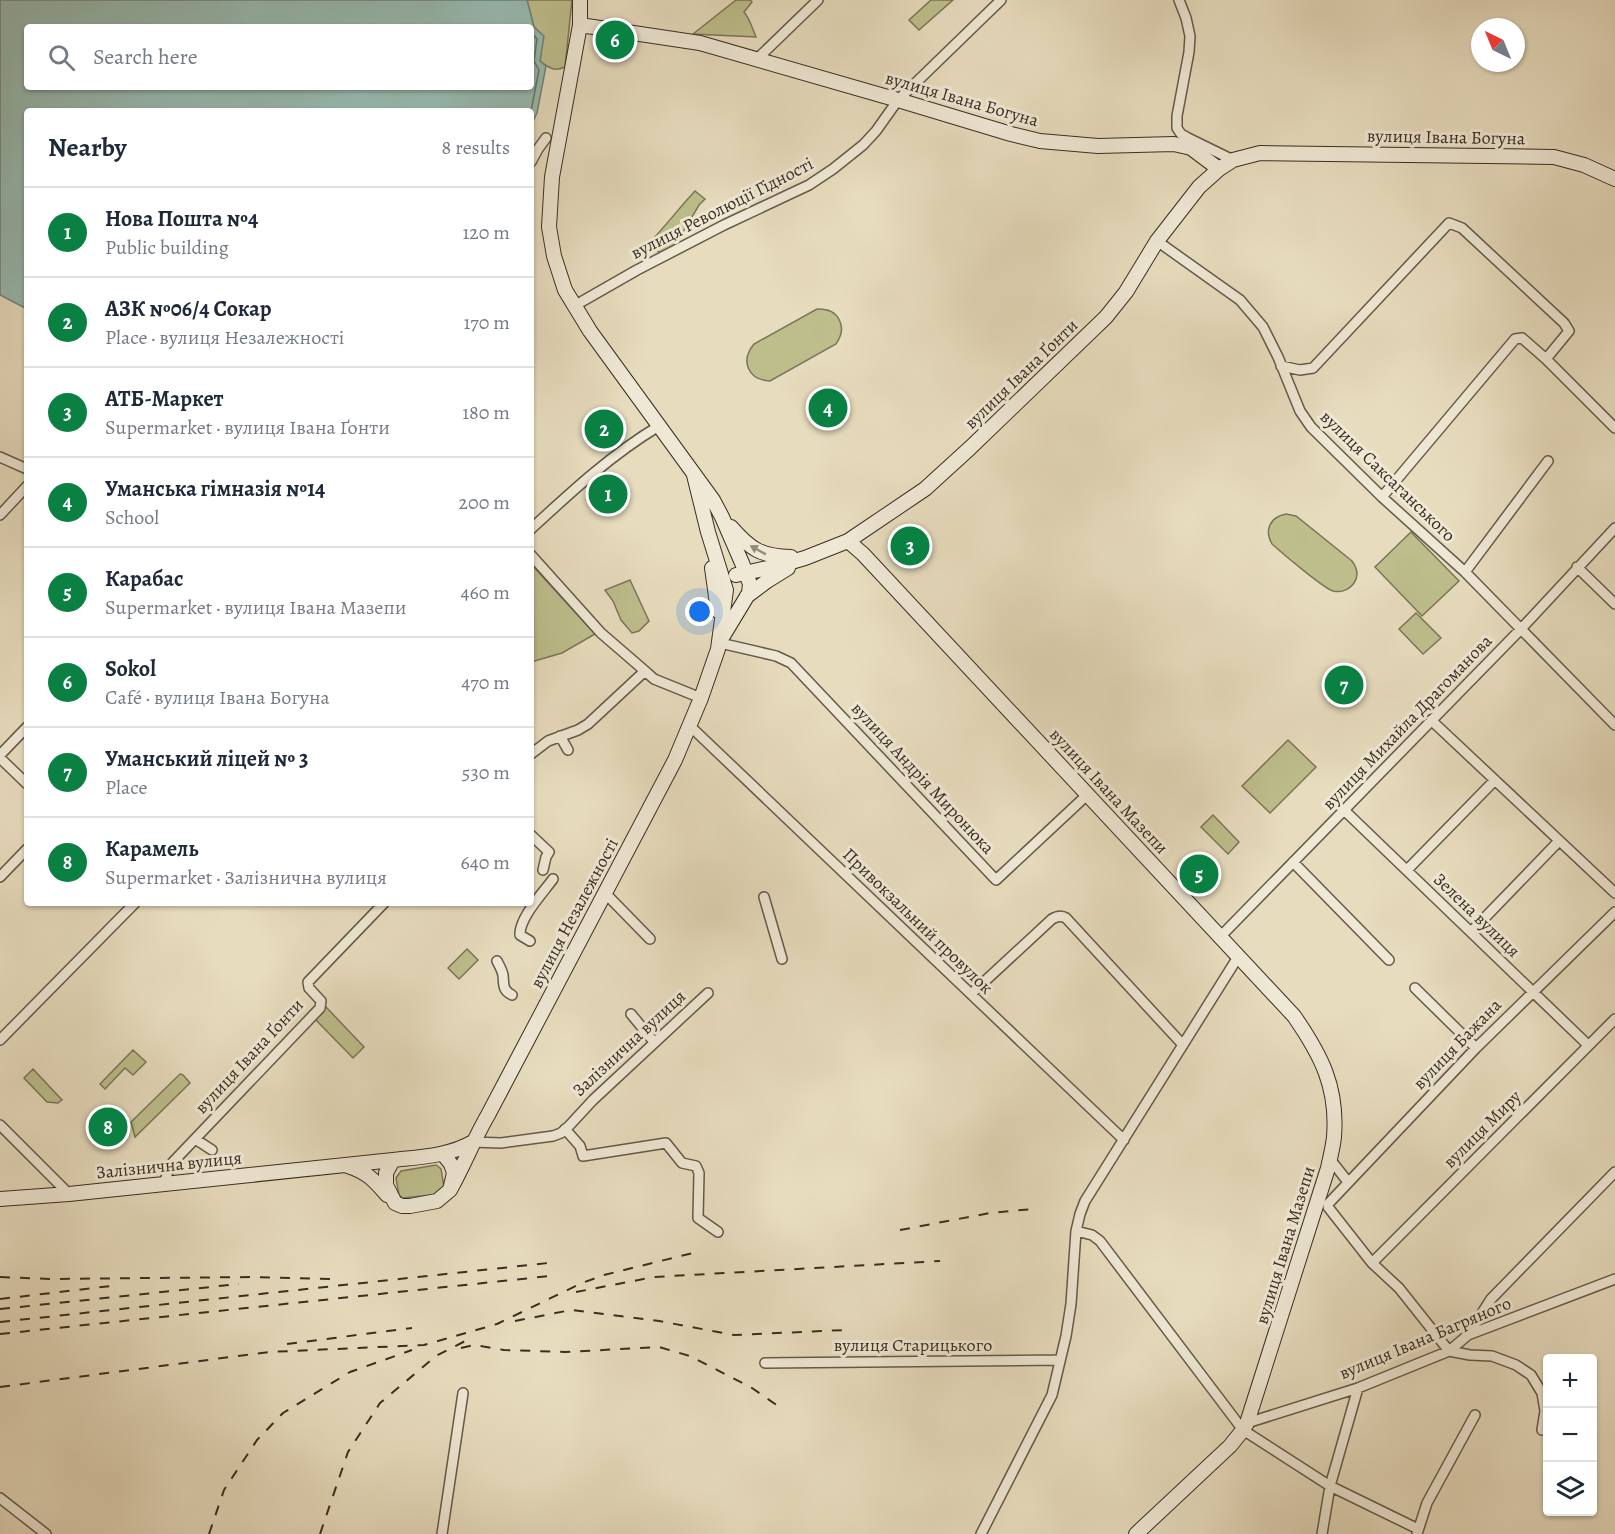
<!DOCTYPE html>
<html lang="en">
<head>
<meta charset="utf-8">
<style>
	body { margin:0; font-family:Alegreya,serif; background:#f6f6f7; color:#1f2937 }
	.controls { position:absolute; right:18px; bottom:18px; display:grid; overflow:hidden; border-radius:6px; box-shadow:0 2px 4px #0004 }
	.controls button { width:54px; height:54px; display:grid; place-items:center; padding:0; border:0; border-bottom:2px solid #e0e1e3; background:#fff; color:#1f2937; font:30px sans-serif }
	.compass { position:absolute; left:1471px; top:18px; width:54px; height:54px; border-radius:50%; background:#fff; box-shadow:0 2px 4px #0004; rotate:317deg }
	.you { position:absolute; left:700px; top:612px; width:21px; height:21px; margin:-15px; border:4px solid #fff; border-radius:50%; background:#1a73e8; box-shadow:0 0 0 9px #1a73e833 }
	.badge { display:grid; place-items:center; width:39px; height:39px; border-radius:50%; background:#0b8043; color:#fff; font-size:20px; font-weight:700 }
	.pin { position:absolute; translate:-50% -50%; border:3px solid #fff; box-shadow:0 2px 6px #0006 }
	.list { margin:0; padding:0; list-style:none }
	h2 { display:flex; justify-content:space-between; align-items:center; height:78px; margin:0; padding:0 24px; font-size:26px }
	h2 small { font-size:20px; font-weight:400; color:#747a83 }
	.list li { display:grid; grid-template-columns:39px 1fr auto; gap:18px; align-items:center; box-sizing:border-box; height:90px; padding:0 24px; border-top:2px solid #e0e1e3 }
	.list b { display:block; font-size:22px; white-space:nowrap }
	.list p { margin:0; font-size:20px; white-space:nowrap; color:#747a83 }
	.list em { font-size:20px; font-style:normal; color:#747a83 }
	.icon { flex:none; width:33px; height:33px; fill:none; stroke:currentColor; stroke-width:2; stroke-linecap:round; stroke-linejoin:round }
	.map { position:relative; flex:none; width:1615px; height:1534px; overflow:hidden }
	.search { position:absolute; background:#fff; box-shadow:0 2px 4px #0004; left:24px; top:24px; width:510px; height:66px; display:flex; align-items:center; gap:15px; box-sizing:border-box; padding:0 21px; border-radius:6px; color:#747a83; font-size:22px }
	.panel { position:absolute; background:#fff; box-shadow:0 2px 4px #0004; left:24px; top:108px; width:510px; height:798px; border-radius:6px }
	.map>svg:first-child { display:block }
	.green { fill:#bdbe8c; stroke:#7b7656; stroke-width:1.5 }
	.water { fill:#97bbb3; stroke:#718378; stroke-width:1.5; fill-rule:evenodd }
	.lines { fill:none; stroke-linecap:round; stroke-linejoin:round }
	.shore { stroke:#68746a; stroke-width:1.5 }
	.minor-casing { stroke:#645a48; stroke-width:12 }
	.secondary-casing { stroke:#392e20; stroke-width:16 }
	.minor { stroke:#efe8d5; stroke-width:9 }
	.secondary { stroke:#efe8d5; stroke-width:14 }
	.rail { stroke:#392e20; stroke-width:2; stroke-dasharray:10 10; stroke-linecap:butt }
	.oneway { fill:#948b7a }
	.labels { text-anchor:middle; stroke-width:6; stroke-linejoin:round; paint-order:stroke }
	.street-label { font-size:18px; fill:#392e20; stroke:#efe8d5 }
</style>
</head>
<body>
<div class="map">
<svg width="1615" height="1534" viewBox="0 0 1615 1534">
	<rect width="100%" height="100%" fill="#e7dcbe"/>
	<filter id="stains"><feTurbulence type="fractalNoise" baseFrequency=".00333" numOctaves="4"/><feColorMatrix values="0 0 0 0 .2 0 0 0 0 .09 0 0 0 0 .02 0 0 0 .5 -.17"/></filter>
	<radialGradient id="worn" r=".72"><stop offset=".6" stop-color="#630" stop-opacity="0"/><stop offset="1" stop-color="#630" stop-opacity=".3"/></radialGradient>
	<path class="green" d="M527 0H572L565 67C554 72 549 68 540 61L543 36 534 27Z
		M736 0H750L752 2 744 12C750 19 752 28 756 37L693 34Z
		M931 0H953L919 30 909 20Z
		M695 191 705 199 699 205 675 246 660 253 649 243C665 227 679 208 695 191Z
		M817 309C839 308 848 327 836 344L770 381C748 380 740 361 754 344Z
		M1286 514 1296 516 1352 561C1357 568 1359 576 1354 583 1349 590 1341 593 1333 591 1323 588 1281 552 1272 544 1264 530 1270 517 1286 514Z
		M1411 532 1459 581 1422 616 1375 567Z
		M531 564 595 634 562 653 531 662Z
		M630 580 649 621 639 631 632 633 621 620 613 601 605 590Z
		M1416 613 1441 638 1423 654 1399 629Z
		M1288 740 1316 767 1270 813 1242 786Z
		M1213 815 1239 842 1228 854 1201 827Z
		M467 949 478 960 459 979 448 968Z
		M326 1007 364 1047 353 1058 314 1018Z
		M133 1050 146 1062 133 1075 125 1068 105 1089 100 1084Z
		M33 1069 62 1100 58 1103 47 1102 24 1078Z
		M180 1074 183 1075 190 1083 135 1137 131 1122Z
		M436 1165 441 1169 444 1187 440 1194 403 1198 399 1195 396 1178 401 1171Z"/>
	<path class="water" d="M0 0H527L534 27 544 36 540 61 546 66 537 113 531 125V111H27V309L0 295ZM27 27H531V87H27Z"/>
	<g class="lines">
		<path class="shore" d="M531 111 539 70 534 61 537 39 531 32"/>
		<defs>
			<path id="minor" d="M1179 0 1186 18 1190 36 1189 52 1177 116V128L1181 134 1188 138 1233 160
				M757 59 818 0
				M531 162 538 149 546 138
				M1157 241 1240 300 1263 327 1278 357 1300 411 1311 427 1382 497 1465 572 1615 725
				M574 306 637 270 724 225 809 185 833 169 863 145 876 131 898 100 1001 0
				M1281 366 1300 370 1313 368 1449 223 1462 228 1564 323 1569 331 1546 359
				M0 457 27 469
				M1382 497 1515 339 1522 338 1546 359 1615 428
				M0 515 27 486
				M531 529C571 492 612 454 659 426
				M531 555 601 633 645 671 654 679 701 698
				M1577 567 1615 604
				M1465 572 1548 461
				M720 643 776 656 791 663 996 880 1087 795
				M1431 720 1615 893
				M690 726 1124 1140
				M560 736 568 750
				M531 754 548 741 578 730 588 724 645 671
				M0 755 27 727
				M0 758 27 784
				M1344 810 1588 1045
				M531 835 549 852 546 857 543 870
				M1293 862 1389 960
				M1407 870 1495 780
				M0 877 27 849
				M605 893 650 939
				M764 897 782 959
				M1471 932 1559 841
				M1220 937 1521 629 1615 528
				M530 941 520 935C519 918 543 893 553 879
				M497 961C499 965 502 970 503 975 504 984 502 990 512 995
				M1415 988 1476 1048
				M971 994 1052 919C1057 916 1061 915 1066 918L1183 1045
				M631 1014 654 1042
				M0 1040 135 903
				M0 1125 69 1194
				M565 1129 580 1146 583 1156 666 1143 682 1163 696 1166 699 1173 698 1218 718 1232
				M195 1139 212 1150
				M473 1142 501 1143 553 1136 561 1133 568 1127 593 1100 708 993
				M1330 1159 1348 1182
				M164 1183 169 1169 173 1162 320 1008 321 1001 309 988 308 982 384 903
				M1076 1231 1092 1235 1100 1241 1243 1430 1330 1486 1418 1529
				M1372 1263 1615 1019
				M1468 1335 1491 1299 1615 1172
				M765 1363 1060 1360
				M1247 1423 1358 1388 1449 1351 1468 1335 1615 1279
				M1542 1430 1545 1411 1542 1393 1531 1375 1516 1365 1492 1356 1470 1355 1449 1351 1399 1288 1372 1263 1328 1207V1204L1476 1048 1615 912
				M0 1498 46 1534
				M442 1534 463 1393
				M981 1534 1052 1395 1066 1336 1071 1304 1076 1231 1080 1214 1085 1201 1238 957
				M1322 1534 1330 1486 1358 1388
				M1417 1534 1427 1503 1475 1415"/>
			<path id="secondary" d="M580 0V25L552 177 549 227 554 256 565 290 590 331 713 500 722 517 742 563 750 584 749 593 723 636
				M580 25 700 43 898 100 1011 134 1040 141 1098 146 1174 144 1191 148 1219 169
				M731 527C751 550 761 556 791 557
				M848 541 863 554 1294 1016C1321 1055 1338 1087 1334 1137 1333 1147 1330 1158 1328 1168L1247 1423 1243 1430 1230 1446 1136 1534
				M712 568 718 611
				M736 575 781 565 805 558 848 541 925 489 970 448 1106 317 1126 292 1157 241 1199 187 1219 169 1233 160 1260 153 1554 157 1584 165 1615 179
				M747 596 767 581 788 568
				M393 1160 386 1173V1185L395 1203 402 1206H410L437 1201 450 1190 454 1173 451 1164 443 1154
				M348 1166C367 1172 374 1180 387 1195
				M450 1190C464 1165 474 1139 488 1115L675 760 701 698 718 649 726 590 708 532 694 475
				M0 1199 69 1194 393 1160C420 1157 449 1156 473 1142"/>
		</defs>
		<use href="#minor" class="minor-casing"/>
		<use href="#secondary" class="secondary-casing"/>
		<use href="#minor" class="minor"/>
		<use href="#secondary" class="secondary"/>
		<path class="rail" d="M900 1230 990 1213 1033 1209
			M0 1277 52 1279 253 1277 334 1279
			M576 1292 654 1277 940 1261
			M0 1299 111 1286
			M0 1309 239 1284
			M515 1321 571 1310 659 1321 734 1335 845 1330
			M0 1322 548 1263
			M0 1334 550 1276
			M287 1344 412 1328
			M461 1348 474 1345 504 1350 565 1352 659 1347 690 1356 752 1388 778 1406
			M0 1387 269 1352 424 1345 497 1324 582 1283 604 1275 697 1252
			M209 1534 224 1490 257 1440 283 1413 350 1372 412 1350
			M320 1534 348 1452 380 1403 436 1356 471 1338"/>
	</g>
	<defs><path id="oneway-solid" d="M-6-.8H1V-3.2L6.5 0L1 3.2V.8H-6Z" transform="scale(1.5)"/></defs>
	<use class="oneway" href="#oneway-solid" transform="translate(758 550) rotate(-151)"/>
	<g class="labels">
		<g class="street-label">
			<text transform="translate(962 99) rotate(16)" y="6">вулиця Івана Богуна</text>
			<text transform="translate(1446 137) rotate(1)" y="6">вулиця Івана Богуна</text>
			<text transform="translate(722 208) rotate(-27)" y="6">вулиця Революції Гідності</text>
			<text transform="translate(1021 374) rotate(-44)" y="6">вулиця Івана Ґонти</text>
			<text transform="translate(1388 476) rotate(44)" y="6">вулиця Саксаганського</text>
			<text transform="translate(1407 722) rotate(-46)" y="6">вулиця Михайла Драгоманова</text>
			<text transform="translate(923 778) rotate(47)" y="6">вулиця Андрія Миронюка</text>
			<text transform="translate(1109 791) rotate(47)" y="6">вулиця Івана Мазепи</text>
			<text transform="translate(574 913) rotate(-62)" y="6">вулиця Незалежності</text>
			<text transform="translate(1477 915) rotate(44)" y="6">Зелена вулиця</text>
			<text transform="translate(918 921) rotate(44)" y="6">Привокзальний провулок</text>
			<text transform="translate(629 1043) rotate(-43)" y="6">Залізнична вулиця</text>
			<text transform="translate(1457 1044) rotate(-46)" y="6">вулиця Бажана</text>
			<text transform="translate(249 1056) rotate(-47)" y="6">вулиця Івана Ґонти</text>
			<text transform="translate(1482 1129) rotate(-45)" y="6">вулиця Миру</text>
			<text transform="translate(169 1165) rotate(-6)" y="6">Залізнична вулиця</text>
			<text transform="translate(1285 1245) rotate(-73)" y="6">вулиця Івана Мазепи</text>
			<text transform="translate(1425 1338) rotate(-23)" y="6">вулиця Івана Багряного</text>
			<text x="913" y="1351">вулиця Старицького</text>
		</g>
	</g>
	<rect width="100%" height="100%" filter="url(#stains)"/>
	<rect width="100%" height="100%" fill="url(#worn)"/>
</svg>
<div class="controls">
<button>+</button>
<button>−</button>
<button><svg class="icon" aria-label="layers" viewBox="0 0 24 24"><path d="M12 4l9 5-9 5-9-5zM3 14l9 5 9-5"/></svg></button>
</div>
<svg class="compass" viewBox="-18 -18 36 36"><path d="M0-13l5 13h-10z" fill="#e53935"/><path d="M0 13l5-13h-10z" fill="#747a83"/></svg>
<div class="you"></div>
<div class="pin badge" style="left:608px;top:494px">1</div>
<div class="pin badge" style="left:604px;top:429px">2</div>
<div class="pin badge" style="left:910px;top:546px">3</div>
<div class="pin badge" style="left:828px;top:408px">4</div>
<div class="pin badge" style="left:1199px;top:874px">5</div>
<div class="pin badge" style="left:615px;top:40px">6</div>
<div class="pin badge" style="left:1344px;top:685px">7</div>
<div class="pin badge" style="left:108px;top:1127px">8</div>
<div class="search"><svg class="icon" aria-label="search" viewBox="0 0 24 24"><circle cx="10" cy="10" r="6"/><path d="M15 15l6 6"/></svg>Search here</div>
<section class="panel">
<h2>Nearby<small>8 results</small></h2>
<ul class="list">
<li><span class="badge">1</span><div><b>Нова Пошта №4</b><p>Public building</p></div><em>120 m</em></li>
<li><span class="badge">2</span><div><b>АЗК №06/4 Сокар</b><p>Place · вулиця Незалежності</p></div><em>170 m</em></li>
<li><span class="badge">3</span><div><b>АТБ-Маркет</b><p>Supermarket · вулиця Івана Ґонти</p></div><em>180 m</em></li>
<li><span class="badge">4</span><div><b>Уманська гімназія №14</b><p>School</p></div><em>200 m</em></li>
<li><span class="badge">5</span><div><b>Карабас</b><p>Supermarket · вулиця Івана Мазепи</p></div><em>460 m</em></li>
<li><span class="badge">6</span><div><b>Sokol</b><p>Café · вулиця Івана Богуна</p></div><em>470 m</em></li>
<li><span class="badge">7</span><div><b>Уманський ліцей № 3</b><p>Place</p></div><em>530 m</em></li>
<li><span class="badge">8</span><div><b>Карамель</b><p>Supermarket · Залізнична вулиця</p></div><em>640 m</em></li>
</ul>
</section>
</div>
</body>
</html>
